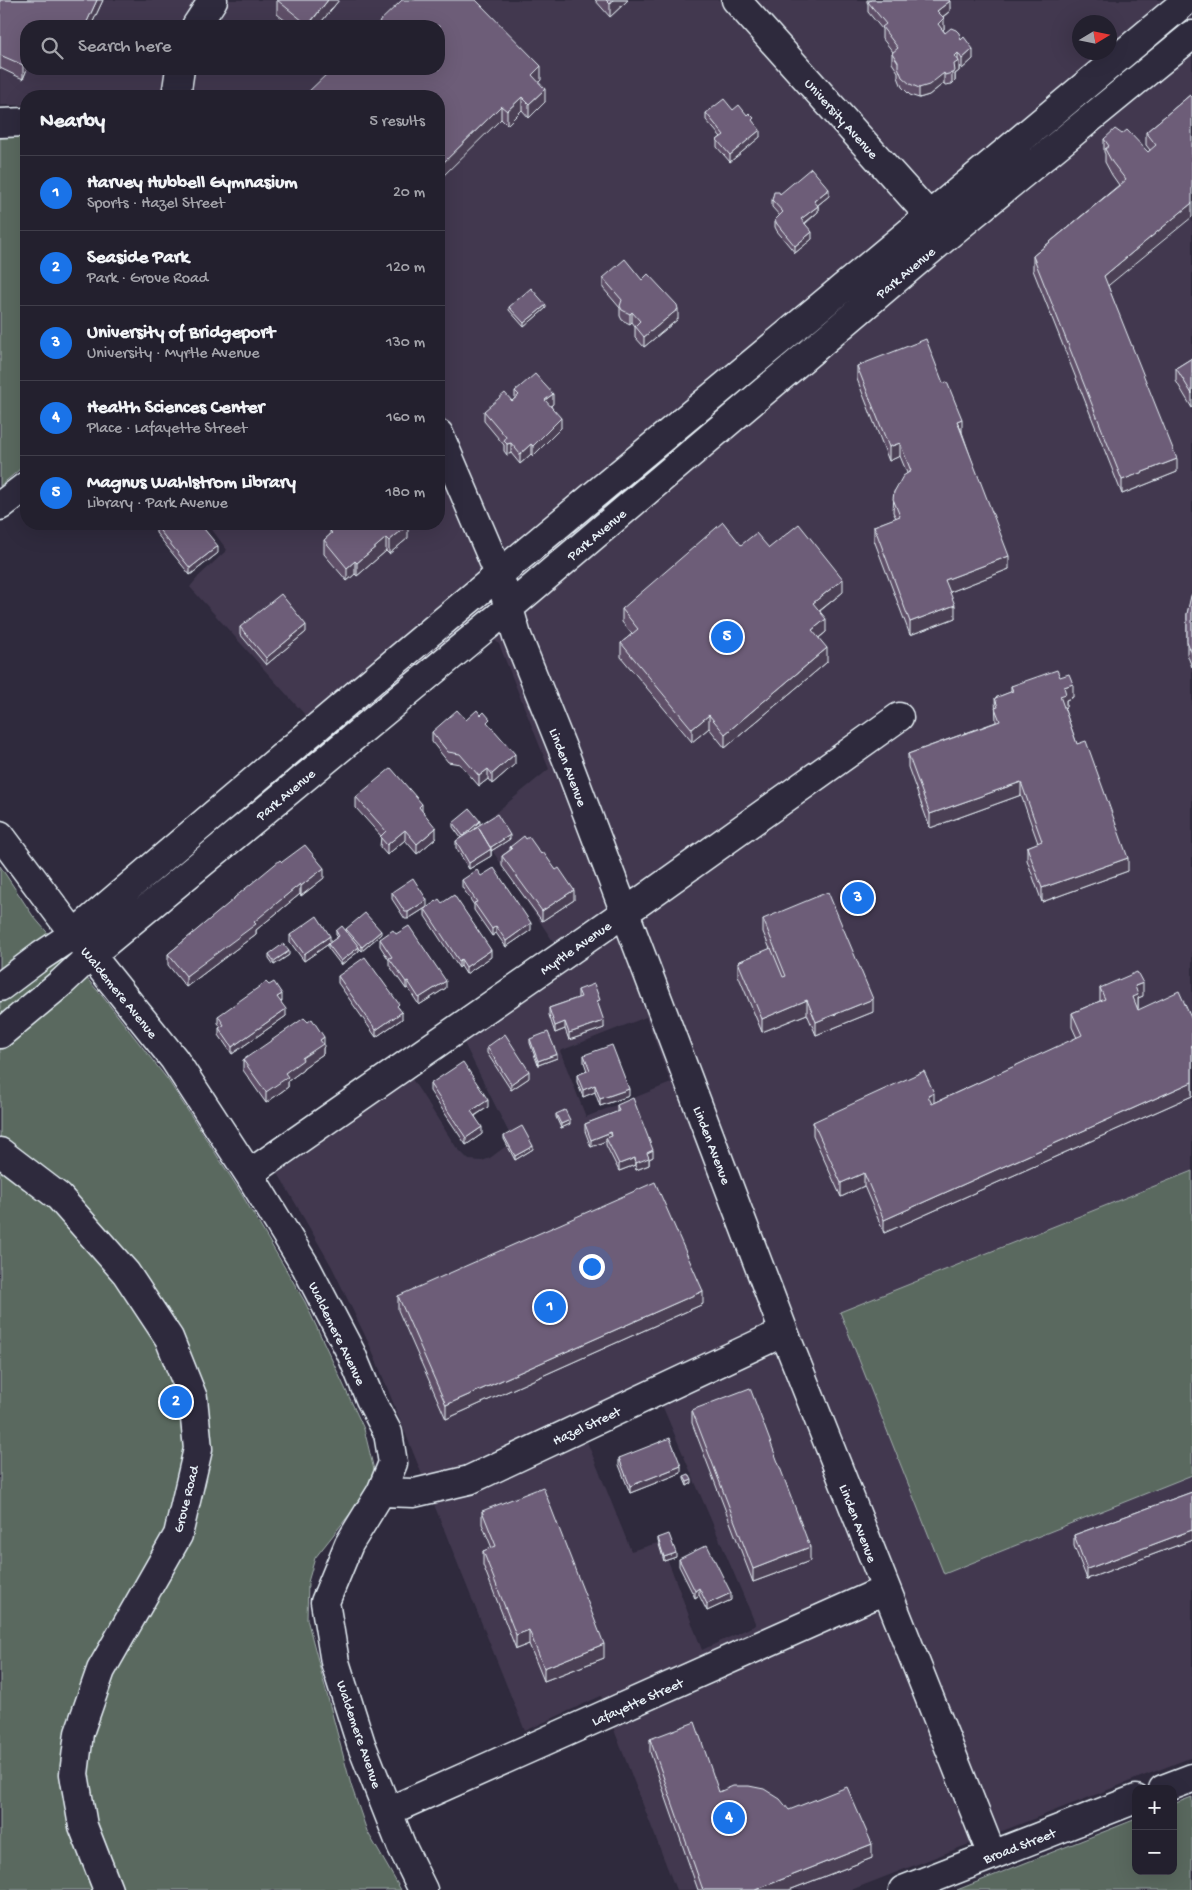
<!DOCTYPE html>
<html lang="en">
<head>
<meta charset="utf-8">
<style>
	body { margin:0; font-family:"Gochi Hand",sans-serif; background:#2b2836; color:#f1f3f6 }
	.controls { position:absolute; right:15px; bottom:15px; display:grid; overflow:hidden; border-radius:10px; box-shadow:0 5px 20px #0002 }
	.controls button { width:45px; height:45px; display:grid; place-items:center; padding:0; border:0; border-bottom:1px solid #403e4a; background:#23202e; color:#f1f3f6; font:25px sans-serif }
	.compass { position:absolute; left:1072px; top:15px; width:45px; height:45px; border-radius:50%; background:#23202e; box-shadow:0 5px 20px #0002; rotate:80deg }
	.you { position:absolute; left:591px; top:1266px; width:18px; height:18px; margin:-12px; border:4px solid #fff; border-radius:50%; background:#1a73e8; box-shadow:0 0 0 8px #1a73e833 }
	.badge { display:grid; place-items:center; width:32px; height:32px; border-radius:50%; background:#1a73e8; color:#fff; font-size:16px; font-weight:700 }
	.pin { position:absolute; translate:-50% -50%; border:2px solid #fff; box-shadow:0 1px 5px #0006 }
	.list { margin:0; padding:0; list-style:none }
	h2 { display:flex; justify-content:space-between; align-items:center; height:65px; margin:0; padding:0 20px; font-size:21px }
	h2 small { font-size:16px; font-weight:400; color:#a3a3aa }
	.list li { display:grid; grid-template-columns:32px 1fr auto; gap:15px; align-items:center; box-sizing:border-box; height:75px; padding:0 20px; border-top:1px solid #403e4a }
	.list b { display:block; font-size:19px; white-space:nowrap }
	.list p { margin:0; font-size:16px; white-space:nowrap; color:#a3a3aa }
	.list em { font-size:16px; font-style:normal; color:#a3a3aa }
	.icon { flex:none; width:28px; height:28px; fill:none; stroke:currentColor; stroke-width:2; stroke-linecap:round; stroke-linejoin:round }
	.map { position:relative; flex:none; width:1192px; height:1890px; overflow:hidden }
	.search { position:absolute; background:#23202e; box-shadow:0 5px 20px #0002; left:20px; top:20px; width:425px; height:55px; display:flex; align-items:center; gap:12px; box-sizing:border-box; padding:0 18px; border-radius:20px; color:#a3a3aa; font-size:19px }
	.panel { position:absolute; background:#23202e; box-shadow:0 5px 20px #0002; left:20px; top:90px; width:425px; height:440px; border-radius:20px }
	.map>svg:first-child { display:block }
	.built { fill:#42394f; fill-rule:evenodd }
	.green { fill:#5a695f; stroke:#a1adac }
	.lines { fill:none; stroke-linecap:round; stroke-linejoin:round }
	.minor-casing { stroke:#e8f1f8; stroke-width:31 }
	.minor { stroke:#2f2a3d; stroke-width:28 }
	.wall { fill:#5e5067; stroke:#e8f1f8 }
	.shaded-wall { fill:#4c4154; stroke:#e8f1f8 }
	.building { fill:#6d5d78; stroke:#e8f1f8 }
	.labels { text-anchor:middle; stroke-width:4; stroke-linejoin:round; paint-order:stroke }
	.street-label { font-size:14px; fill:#e8f1f8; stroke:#2f2a3d }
</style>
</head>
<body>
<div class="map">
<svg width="1192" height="1890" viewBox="0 0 1192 1890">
	<rect width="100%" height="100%" fill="#2f2a3d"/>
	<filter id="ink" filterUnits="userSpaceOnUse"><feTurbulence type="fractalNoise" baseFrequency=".02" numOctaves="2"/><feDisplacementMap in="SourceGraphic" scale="10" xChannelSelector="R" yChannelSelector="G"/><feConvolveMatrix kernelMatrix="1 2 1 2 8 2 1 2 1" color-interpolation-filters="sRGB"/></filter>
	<g filter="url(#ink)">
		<path class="built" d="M0 0H1192V1757L851 1890H676L601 1696 525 1731 372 1350 332 1267 278 1173 412 1079 456 1147 469 1160 482 1161 490 1158 513 1141 464 1043 571 968 477 828 549 769 499 644 493 638 343 757 190 587 199 576 227 550 208 524H439V96H26V105H0ZM1080 22H1110V52H1080ZM26 26H439V69H26ZM646 1017 671 1083 586 1117 560 1051ZM662 1405 756 1625 702 1650 661 1542 631 1551 586 1439Z"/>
		<path class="green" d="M26 137V464L0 486V138Z
			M0 866 33 916 103 997 168 1080 238 1188 305 1302 364 1429 375 1474 368 1491 315 1558 308 1582 307 1619 351 1785 367 1831 401 1890H0Z
			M1192 1171V1475L944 1574 840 1312Z
			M1192 1797V1890H957L1136 1819V1871H1173V1804Z"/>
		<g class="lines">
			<defs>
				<path id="minor" d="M736 0 942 230
					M196 26 213 0
					M176 96 180 69
					M0 123 26 122
					M439 434 499 574 517 636 567 760 784 1332 992 1855
					M0 506 26 486
					M0 835 74 934 174 1059 249 1174 306 1267 351 1353 370 1399 388 1433 393 1463 381 1492 349 1544 325 1602 335 1662 361 1744 401 1845 423 1890
					M0 987 41 956 74 934C441 619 816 312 1187 0
					M0 1034 60 984 91 955 509 608 947 236 1192 35
					M0 1152 59 1197 126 1273 169 1338 193 1398 198 1449 178 1535 101 1670 79 1733 74 1774 83 1826 108 1890
					M249 1174 644 899 899 717
					M381 1492 414 1493 469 1480 784 1332
					M1163 1789 1192 1778
					M389 1811 885 1590
					M903 1890 1136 1799"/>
			</defs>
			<use href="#minor" class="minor-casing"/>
			<use href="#minor" class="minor"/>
		</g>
		<path class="wall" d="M0 0H103L91 26H26V69H27L23 79 0 68Z
			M277 0H339L318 26H292L277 14Z
			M595 0H628L610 17Z
			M867 0H949L950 11 943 17 944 29 943 30 945 33 961 40 973 59 962 69 959 65V71L955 74V81L952 84 945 85 944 83 929 95 919 98 910 95 902 87 898 77V72L892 63V53L893 52 882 38V29L868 12V4L867 2Z
			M60 69H72L70 73Z
			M541 80 538 82 545 102 529 118 522 110 507 125 501 119 439 96Z
			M1190 95 1108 286 1177 472 1122 494 1033 270V256L1119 185 1112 175 1105 162V154L1104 152V139L1122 134 1148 152 1150 150 1146 145V132Z
			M733 110 754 123 760 137 730 162 717 147V140L721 137 706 120V113Z
			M780 194 829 196 818 205V212L805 224 812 239 795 253 777 231 775 227V220L780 216 772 207V200Z
			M603 278 642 280 678 319 644 347 635 337V326L632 322 630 324 622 320 620 316V308L603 288Z
			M509 307 546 308 524 327 509 310Z
			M1192 358V408L1176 381V368Z
			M857 366 962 432 1009 569 950 592 955 618 910 635 874 540V526L896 518 893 512 894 492 907 473 900 456 889 461 857 379Z
			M515 391 553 404 551 406 561 428 533 456 531 454 520 464 511 453 507 455 504 451V445L484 421V411L512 401 515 398Z
			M156 526 218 553 190 575 156 533Z
			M330 531 408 538 389 554 386 551 357 576 355 574 347 581 324 554V540L330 535Z
			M741 545 769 548 843 592 820 611 826 632 819 638 827 662 725 748 709 728 692 742 621 657V643L632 634 622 622V609Z
			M1192 594V667L1187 654V614Z
			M240 627 306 632 266 665 240 634Z
			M1060 677 1073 697 1066 700V707L1064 708 1077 744 1128 871 1042 902 1027 860V847L1038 843 1021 795 930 828 908 767V754L996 722 995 698 1011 692V686Z
			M466 720 490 726 515 764 492 784 488 779 479 786 460 764 448 762 432 742V732Z
			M356 797 422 811 436 838 417 854 405 840 387 855 380 847 381 836 356 808Z
			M453 823 480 825 510 839 491 851V856L469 869 456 848V841L461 838 453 827Z
			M526 839 556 870 574 900 542 921 502 866V856L510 850V847Z
			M282 862 324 878 301 896 300 894 256 930V934L186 987 168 965V954L234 900V898Z
			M481 876 531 930 506 947 496 933 492 936 474 910V905L462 887V880Z
			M392 892 427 907 408 919H405L392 899Z
			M442 903 491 957 466 974 461 966 459 968 425 916V909Z
			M763 919 873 1012 816 1035 807 1014 762 1032 738 975V962L770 949 763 932Z
			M346 929 381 934 362 951 358 947 359 951 341 965 328 948V944L338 937 336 935V931H346Z
			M396 934 446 988 419 1005 408 988 406 989 389 965V960L380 946V939Z
			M290 935 330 943 304 961 290 942Z
			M269 954 289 955 274 965 269 958Z
			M338 976 399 1008 402 1019 376 1037 338 983Z
			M1100 988 1143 996 1138 998V1010L1192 1020V1096L884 1233 864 1186 841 1197 813 1135V1122L934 1103 1077 1038 1072 1027V1013L1100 1001Z
			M578 990 599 1007 604 1028 569 1040 565 1029 555 1033 549 1015V1008L578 998Z
			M282 1001 281 1002 286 1016 232 1054 219 1035V1028L221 1027 218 1023V1016Z
			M530 1039 557 1058 538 1065 530 1043Z
			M324 1047 323 1048V1054L303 1068V1070L288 1081V1087L266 1103 243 1070V1060Z
			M487 1047 529 1078 511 1090 487 1053Z
			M584 1055 629 1096 600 1106 595 1092 583 1097 577 1082V1075L587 1071 584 1062Z
			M430 1084 488 1107 475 1116 482 1134 466 1145 430 1091Z
			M617 1105 653 1157 649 1159V1165L636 1170 635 1165 619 1171 606 1145V1141L591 1147 585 1131V1124L617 1112Z
			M556 1114 570 1124 561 1128 556 1117Z
			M504 1136 533 1149 515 1160 504 1139Z
			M398 1296 703 1304 446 1419 398 1310Z
			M692 1410 810 1561 753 1582 692 1423Z
			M619 1458 681 1473 630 1493 619 1465Z
			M684 1476 692 1483 687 1486 684 1479Z
			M1192 1492V1540L1087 1579 1074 1546V1535Z
			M482 1511 604 1658 544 1681 529 1644 516 1649 483 1565V1551L492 1548 482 1524Z
			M658 1538 676 1557 664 1561 658 1541Z
			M679 1559 731 1600 707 1611 699 1595 695 1598 679 1566Z
			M650 1739 719 1792 789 1810 872 1858 789 1890H698L650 1752Z"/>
		<path class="shaded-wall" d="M97 0H103L91 26H85Z
			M328 0H339L318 26H308Z
			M613 0H628L610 17V4Z
			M950 1V11L937 21V11Z
			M944 18V29L938 34V24Z
			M973 49V59L962 69V59Z
			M958 53V62L959 61V71L955 74V81L952 84V73L955 56Z
			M26 58V69H27L23 79V65Z
			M541 66V80L532 89V75Z
			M944 73V83L929 95 919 98V88Z
			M545 89V102L529 118V104Z
			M522 97V110L507 125V111Z
			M501 106V119L439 180V167Z
			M760 130V137L730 162V155Z
			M829 189V196L814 208V201Z
			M1192 203V217L1104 289V276Z
			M818 206V212L801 226V219Z
			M812 232V239L795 253V246Z
			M546 305V308L524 327V323Z
			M678 309V319L644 347V337Z
			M632 312V322L630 324V314Z
			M553 394V404L545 410V400Z
			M561 418V428L533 456V446Z
			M962 419V432L957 421Z
			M511 443V453L507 455V444Z
			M900 443V456L889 461V447Z
			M531 444V454L520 464V454Z
			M1177 459V472L1122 494V480Z
			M408 525V538L389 554V541Z
			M386 538V551L357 576V563Z
			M218 546V553L190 575V568Z
			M1009 556V569L945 594V580Z
			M355 561V574L347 581V568Z
			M843 579V592L813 616V603Z
			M955 605V618L910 635V622Z
			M826 619V632L812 643V630Z
			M306 625V632L266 665V658Z
			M827 648V662L725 748V734Z
			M1073 684V697L1066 700V707L1060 710V696L1064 687Z
			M709 715V728L692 742V729Z
			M515 754V764L492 784V774Z
			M488 769V779L479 786V776Z
			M1021 782V795L930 828V814Z
			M422 804V814L419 807Z
			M480 821V825L463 839V836Z
			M436 828V838L417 854V844Z
			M405 830V840L387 855V845Z
			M510 835V839L491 851V847Z
			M491 849V856L469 869V863Z
			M1128 858V871L1042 902V888Z
			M324 868V878L301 896V886Z
			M300 884V894L256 930V934L186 987V976Z
			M574 890V900L542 921V911Z
			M427 900V907L408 919V912Z
			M531 923V930L506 947V941Z
			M496 926V933L492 936V929Z
			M381 931V934L362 951V947Z
			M330 936V943L304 961V954Z
			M359 947V951L341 965V961Z
			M491 950V957L466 974V967Z
			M289 951V955L274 965V961Z
			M461 959V966L459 968V961Z
			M408 981V988L406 989V982Z
			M446 981V988L419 1005V998Z
			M1143 983V996L1138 998V1008L1133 1011V997L1135 986Z
			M282 994V1001L277 1004V997Z
			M873 999V1012L816 1035V1022Z
			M807 1000V1014L762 1032V1019Z
			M286 1009V1016L232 1054V1047Z
			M402 1012V1019L376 1037V1030Z
			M604 1021V1028L569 1040V1033Z
			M565 1022V1029L555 1033V1026Z
			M324 1037V1047L323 1048V1054L303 1068V1070L288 1081V1087L266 1103V1092L285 1073 302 1058 320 1040Z
			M557 1054V1058L538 1065V1061Z
			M529 1071V1078L511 1090V1084Z
			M1192 1082V1096L884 1233V1220Z
			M595 1085V1092L583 1097V1090Z
			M629 1089V1096L600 1106V1099Z
			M934 1093V1106L928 1109V1096Z
			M488 1100V1107L471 1118V1111Z
			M570 1120V1124L561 1128V1124Z
			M482 1127V1134L466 1145V1138Z
			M611 1132V1139L606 1138V1141L591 1147V1140Z
			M533 1146V1149L515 1160V1156Z
			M653 1150V1157L649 1159V1165L636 1170V1163L647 1153Z
			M635 1158V1165L619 1171V1164Z
			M864 1173V1186L841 1197V1183Z
			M703 1291V1304L446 1419V1405Z
			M681 1466V1473L630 1493V1486Z
			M692 1480V1483L687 1486V1482Z
			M1192 1530V1540L1087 1579V1569Z
			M810 1547V1561L753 1582V1569Z
			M676 1553V1557L664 1561V1557Z
			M699 1588V1595L695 1598V1591Z
			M731 1593V1600L707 1611V1604Z
			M529 1630V1644L516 1649V1635Z
			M604 1644V1658L544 1681V1668Z
			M872 1844V1858L789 1890H755Z"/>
		<path class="building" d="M0 0H97L85 26H26V58L23 65 0 55Z
			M277 0H328L308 25Z
			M402 0H476L541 66 532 75 545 89 529 104 522 97 507 111 501 106 439 167V96H304L332 69H439V26H375Z
			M606 0H613L610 4Z
			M871 0H949L950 1 937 11 944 18 938 24 945 33 951 28 956 30 959 33 961 40 964 37 973 49 962 59 958 53 955 56 959 61 954 64 955 71 952 73 945 75 944 73 929 85 919 88 910 84 902 77 898 67V62L892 53 898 48 882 27 886 24 868 2Z
			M1190 95 1192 97V203L1104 276 1177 459 1122 480 1033 256 1126 180 1112 162 1105 149 1109 146 1104 139 1115 129 1122 134 1127 130 1148 152 1156 145 1146 132Z
			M724 99 733 110 739 105 747 115 749 113 754 118 752 120 760 130 730 155 717 140 724 135 706 113Z
			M811 168 829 189 814 201 818 206 801 219 812 232 795 246 777 224 775 220 783 212 772 200 774 192H779L780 194Z
			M625 259 642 280 648 274 677 305 678 309 644 337 635 326 640 321 632 312 630 314 622 310 620 306 622 300 603 278Z
			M531 288 546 305 524 323 509 307Z
			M926 339 943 383 947 382 962 419 957 421 1009 556 945 580 955 605 910 622 874 526 900 516 893 499 894 492 903 476 911 471 900 443 889 447 857 366Z
			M1192 358V394L1176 368Z
			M535 374 553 394 545 400 561 418 533 446 531 444 520 454 511 443 507 444 504 441 506 437 484 411 505 393 512 401 519 395 515 391Z
			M723 522 741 545 756 533 769 548 799 524 843 579 813 603 826 619 812 630 827 648 725 734 709 715 692 729 621 643 638 629 622 609Z
			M159 524H200L218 546 190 568 156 526Z
			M340 524H407L408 525 389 541 386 538 357 563 355 561 347 568 324 540 332 533 330 531Z
			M281 594 306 625 266 658 240 627Z
			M1192 594V654L1187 641V614L1191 596Z
			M1057 670 1060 677 1069 674 1073 684 1064 687 1066 694 1060 696 1077 744 1086 741 1128 858 1042 888 1027 847 1042 841 1021 782 930 814 908 754 1000 721 995 708 998 707 995 698 1013 691 1011 686Z
			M457 710 466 720 477 710 481 715 484 712 490 719 487 722 515 754 492 774 488 769 479 776 460 754 448 752 432 732Z
			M391 768 422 804 419 807 436 828 417 844 405 830 387 845 380 837 386 831 356 797Z
			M470 809 480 821 463 836 453 823Z
			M497 814 510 835 491 847H490L478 827 476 828V827Z
			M478 827 491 849 469 863 456 841Z
			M524 836 526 839 529 837 541 854 543 852 556 870 559 868 574 890 542 911 502 856 512 849 510 847Z
			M305 845 324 868 301 886 300 884 254 922 256 924 186 976 168 954 234 899V898L280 860 282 862Z
			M494 868 531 923 506 941 496 926 492 929 474 903 477 902 462 880 477 870 481 876Z
			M413 878 427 900 408 912H405L392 892Z
			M828 892 873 999 816 1022 807 1000 762 1019 738 962 771 948 783 977 786 976 763 919Z
			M454 895 491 950 466 967 461 959 459 961 425 909 439 899 442 903Z
			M365 913 381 931 362 947 346 929Z
			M317 916 330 936 304 954 290 935Z
			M342 926 359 947 341 961 328 944 339 936 336 931Z
			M409 926 446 981 419 998 408 981 406 982 389 958 392 957 380 939 393 930 396 934Z
			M283 944 289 951 274 961 269 954Z
			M365 957 399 1004 397 1006 402 1012 376 1030 338 976Z
			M1137 972 1143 983 1135 986 1138 995 1133 997 1138 1010 1179 991 1192 1020V1044L1191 1045 1192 1048V1082L884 1220 864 1173 841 1183 813 1122 924 1071 934 1093 928 1096 932 1104 1082 1035 1072 1013 1105 999 1100 988Z
			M266 982 269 985 274 982 282 994 277 997 286 1009 232 1047 219 1028 224 1025 218 1016Z
			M594 984 600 1000 597 1001 604 1021 569 1033 565 1022 555 1026 549 1008 581 997 578 990Z
			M304 1018 308 1022 312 1019 324 1037 320 1040 323 1044 302 1058 303 1060 285 1073 288 1077 266 1092 243 1060Z
			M548 1032 557 1054 538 1061 530 1039Z
			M505 1034 529 1071 511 1084 487 1047Z
			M612 1045 629 1089 600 1099 595 1085 583 1090 577 1075 590 1070 584 1055Z
			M463 1062 488 1100 471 1111 482 1127 466 1138 430 1084Z
			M633 1098 653 1150 647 1153 649 1158 636 1163 635 1158 619 1164 606 1138 612 1136 611 1132 591 1140 585 1124 619 1111 617 1105Z
			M565 1110 570 1120 561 1124 556 1114Z
			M522 1126 533 1146 515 1156 504 1136Z
			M655 1182 703 1291 446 1405 398 1296Z
			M750 1388 810 1547 753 1569 692 1410Z
			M670 1438 681 1466 630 1486 619 1458Z
			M689 1474 692 1480 687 1482 684 1476Z
			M543 1487 604 1644 544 1668 529 1630 516 1635 483 1551 496 1546 482 1511Z
			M1192 1492V1530L1087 1569 1074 1535Z
			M669 1534 676 1553 664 1557 658 1538Z
			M707 1545 731 1593 707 1604 699 1588 695 1591 679 1559Z
			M695 1722 719 1792 733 1786H749L764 1789 780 1799 789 1810 847 1787 872 1844 755 1890H703L650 1739Z"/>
	</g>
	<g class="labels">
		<g class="street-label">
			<text transform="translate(842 118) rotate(48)" y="5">University Avenue</text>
			<text transform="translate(905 272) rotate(-40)" y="5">Park Avenue</text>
			<text transform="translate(596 534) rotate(-40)" y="5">Park Avenue</text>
			<text transform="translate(569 767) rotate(69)" y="5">Linden Avenue</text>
			<text transform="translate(285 794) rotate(-40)" y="5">Park Avenue</text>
			<text transform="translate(575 947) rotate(-35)" y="5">Myrtle Avenue</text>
			<text transform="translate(120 992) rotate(51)" y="5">Waldemere Avenue</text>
			<text transform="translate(713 1145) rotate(69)" y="5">Linden Avenue</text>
			<text transform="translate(338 1333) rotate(64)" y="5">Waldemere Avenue</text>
			<text transform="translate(586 1425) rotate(-25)" y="5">Hazel Street</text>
			<text transform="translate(185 1499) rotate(-76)" y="5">Grove Road</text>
			<text transform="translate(859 1523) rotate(69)" y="5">Linden Avenue</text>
			<text transform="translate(637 1701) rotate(-24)" y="5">Lafayette Street</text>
			<text transform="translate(360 1734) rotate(71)" y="5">Waldemere Avenue</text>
			<text transform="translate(1019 1845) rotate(-21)" y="5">Broad Street</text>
		</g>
	</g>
</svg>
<div class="controls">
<button>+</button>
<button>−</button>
</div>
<svg class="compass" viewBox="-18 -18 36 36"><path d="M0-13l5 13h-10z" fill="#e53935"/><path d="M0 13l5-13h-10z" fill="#a3a3aa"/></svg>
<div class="you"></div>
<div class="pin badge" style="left:550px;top:1307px">1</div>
<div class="pin badge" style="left:176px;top:1402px">2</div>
<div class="pin badge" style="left:858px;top:898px">3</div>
<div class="pin badge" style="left:729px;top:1818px">4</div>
<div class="pin badge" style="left:727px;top:637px">5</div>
<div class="search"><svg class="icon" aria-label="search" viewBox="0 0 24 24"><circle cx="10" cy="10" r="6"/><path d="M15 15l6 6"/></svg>Search here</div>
<section class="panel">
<h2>Nearby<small>5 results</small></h2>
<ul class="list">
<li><span class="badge">1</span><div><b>Harvey Hubbell Gymnasium</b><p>Sports · Hazel Street</p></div><em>20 m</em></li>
<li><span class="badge">2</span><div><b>Seaside Park</b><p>Park · Grove Road</p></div><em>120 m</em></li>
<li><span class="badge">3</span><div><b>University of Bridgeport</b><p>University · Myrtle Avenue</p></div><em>130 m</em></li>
<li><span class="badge">4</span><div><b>Health Sciences Center</b><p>Place · Lafayette Street</p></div><em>160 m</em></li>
<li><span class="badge">5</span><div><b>Magnus Wahlstrom Library</b><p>Library · Park Avenue</p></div><em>180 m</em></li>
</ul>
</section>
</div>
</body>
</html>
